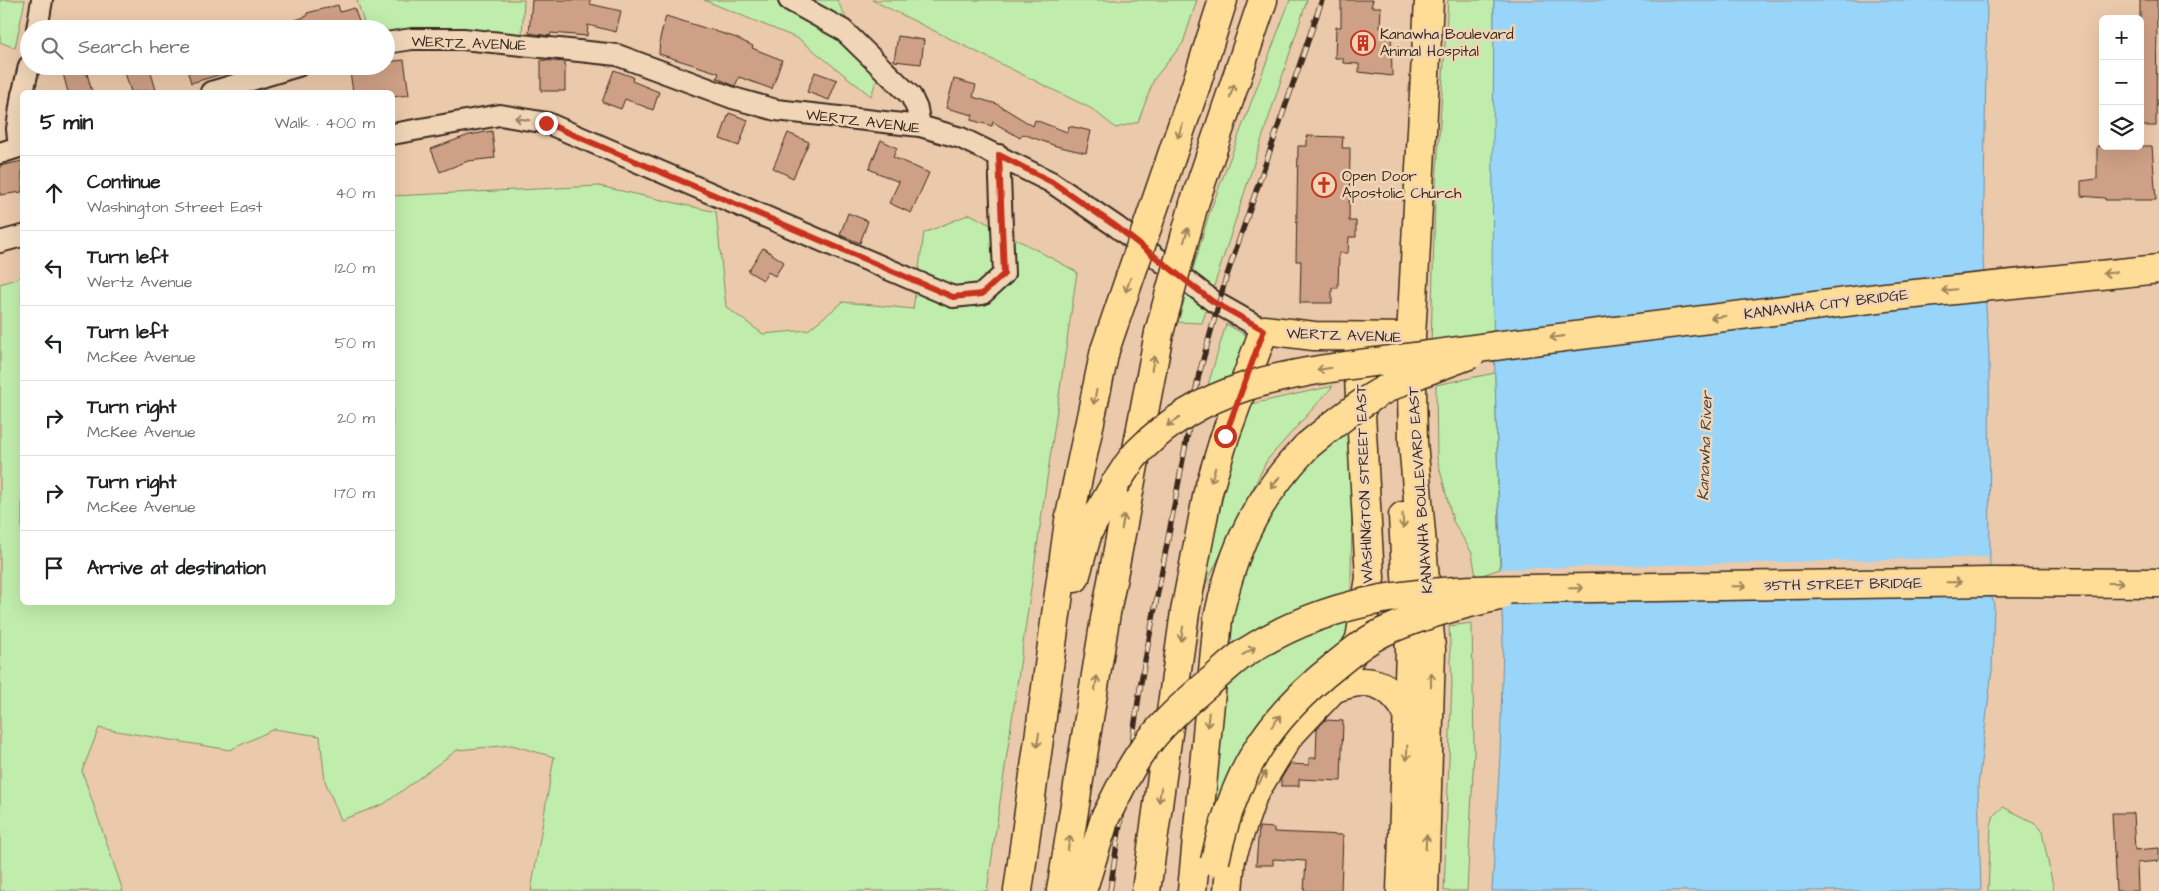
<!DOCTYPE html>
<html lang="en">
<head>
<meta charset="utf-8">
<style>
	body { margin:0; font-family:"Architects Daughter",sans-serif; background:#f6f6f6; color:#202124 }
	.controls { position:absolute; right:15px; top:15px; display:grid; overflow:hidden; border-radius:8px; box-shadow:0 5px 20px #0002 }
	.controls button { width:45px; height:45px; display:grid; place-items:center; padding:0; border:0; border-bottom:1px solid #e0e0e0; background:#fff; color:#202124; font:25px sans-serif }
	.stop { position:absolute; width:15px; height:15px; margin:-11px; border:4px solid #c8321e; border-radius:50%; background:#fff }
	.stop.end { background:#c8321e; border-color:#fff; box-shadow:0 1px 5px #0008 }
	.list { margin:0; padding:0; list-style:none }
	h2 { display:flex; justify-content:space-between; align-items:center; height:65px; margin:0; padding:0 20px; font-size:21px }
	h2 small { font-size:16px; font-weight:400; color:#757577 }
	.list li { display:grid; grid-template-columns:32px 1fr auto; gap:15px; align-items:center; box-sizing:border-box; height:75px; padding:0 20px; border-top:1px solid #e0e0e0 }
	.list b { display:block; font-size:19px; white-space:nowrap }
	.list p { margin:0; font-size:16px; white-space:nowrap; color:#757577 }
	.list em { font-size:16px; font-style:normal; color:#757577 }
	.icon { flex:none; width:28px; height:28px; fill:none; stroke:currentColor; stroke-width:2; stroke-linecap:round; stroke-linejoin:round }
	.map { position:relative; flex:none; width:2159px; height:891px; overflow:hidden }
	.search { position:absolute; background:#fff; box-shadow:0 5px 20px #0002; left:20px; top:20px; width:375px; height:55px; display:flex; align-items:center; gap:12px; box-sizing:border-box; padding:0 18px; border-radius:28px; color:#757577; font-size:19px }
	.panel { position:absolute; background:#fff; box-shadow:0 5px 20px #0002; left:20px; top:90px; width:375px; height:515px; border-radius:8px }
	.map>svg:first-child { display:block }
	.green { fill:#c0edab; stroke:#7e8c64 }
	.water { fill:#98d5f9; stroke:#7391a1 }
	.pier { fill:#ebc9ab }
	.building { fill:#cea085; stroke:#3b2a1e }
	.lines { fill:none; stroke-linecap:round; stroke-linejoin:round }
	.minor-casing { stroke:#3b2a1e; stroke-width:24 }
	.primary-casing { stroke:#3b2a1e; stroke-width:31 }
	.motorway-casing { stroke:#3b2a1e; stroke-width:31 }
	.minor { stroke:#f0d5b7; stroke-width:20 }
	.primary { stroke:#ffdd96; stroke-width:28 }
	.motorway { stroke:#ffdd96; stroke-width:28 }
	.rail-casing { stroke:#3b2a1e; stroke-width:5.5 }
	.rail { stroke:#f0d5b7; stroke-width:4; stroke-dasharray:11; stroke-linecap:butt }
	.primary-bridge-casing { stroke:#3b2a1e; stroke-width:31; stroke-linecap:butt }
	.motorway-bridge-casing { stroke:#3b2a1e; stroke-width:31; stroke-linecap:butt }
	.primary-bridge { stroke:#ffdd96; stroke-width:28 }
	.motorway-bridge { stroke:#ffdd96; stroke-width:28 }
	.oneway { stroke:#9d845a }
	.oneway2 { stroke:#96806a }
	.route { stroke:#c8321e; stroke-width:6 }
	.labels { text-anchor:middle; stroke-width:5; stroke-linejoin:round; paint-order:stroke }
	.poi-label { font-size:15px; fill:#3b2a1e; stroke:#f0d5b7; text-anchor:start }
	.street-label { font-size:15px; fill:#3b2a1e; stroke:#f0d5b7 }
	.water-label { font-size:16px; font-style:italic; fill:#49443f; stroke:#f0d5b7 }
</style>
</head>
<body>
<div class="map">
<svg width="2159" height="891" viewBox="0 0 2159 891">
	<rect width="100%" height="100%" fill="#ebc9ab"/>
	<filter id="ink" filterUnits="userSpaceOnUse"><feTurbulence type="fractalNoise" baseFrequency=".02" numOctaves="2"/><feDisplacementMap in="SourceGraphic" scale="10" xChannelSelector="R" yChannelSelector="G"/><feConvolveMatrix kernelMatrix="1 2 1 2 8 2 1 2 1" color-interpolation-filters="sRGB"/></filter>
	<g filter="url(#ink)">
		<path class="green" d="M0 0H25L15 48 0 42Z
			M357 0H524L522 35C476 31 432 23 386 32V29H366Z
			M704 0H837L877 79 871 96 799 39Z
			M872 0H1197L1183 43 1154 79 1138 122 1116 128 1092 109Z
			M1290 0H1307L1202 323 1178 322 1209 214Z
			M1448 0H1494V333L1431 346 1435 201Z
			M599 186 716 212 726 307 763 334 808 330 843 302 913 309 924 233 970 214 1077 272 987 891H531L554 757 512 745 457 750 384 804 341 820 325 781 320 736 274 729 230 750 99 728 82 771 123 891H0V284L22 277V602H392L393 196Z
			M1226 324 1247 336 1236 383 1206 392Z
			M1495 373 1500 569 1476 577 1472 553 1453 521 1437 458 1436 385Z
			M1333 386 1267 460 1202 592 1231 460 1252 404Z
			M1348 429 1352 511 1350 642 1203 837 1221 646 1246 558 1275 504 1311 461Z
			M1472 623 1474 752 1467 891H1444L1452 681 1449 626Z
			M2003 807 2035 823 2042 832 2054 891H1988L1991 826 1994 815Z"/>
		<path class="water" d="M1494 0H1987L1983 259 1989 354 1990 592 1994 604 1992 670 1978 786 1981 891H1492L1500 755 1503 643 1492 280Z"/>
		<path class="pier" d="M1989 557 1990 592 1530 597 1501 607 1500 569Z"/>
		<path class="building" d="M532 0H590V4L621 11 616 32 588 25 587 36 551 33 550 36 529 33Z
			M1341 0H1373L1371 7H1381L1380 28H1391L1392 76 1359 72V64L1343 63V58H1335L1336 27H1341Z
			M2140 0H2157L2156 126H2140Z
			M338 5 340 12 354 8 360 24 348 29H276V27L307 16V13Z
			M666 16 734 37 753 46 752 48 782 60 772 89 739 77 735 86 717 78 719 73 659 54 660 38Z
			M898 36 924 40 921 64 894 61Z
			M404 60 409 95 392 97V92L389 90 353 92 350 72 386 67V62Z
			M541 60 565 62V91H541Z
			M61 66H85L92 92H68Z
			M123 66H149L156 90 131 92Z
			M186 66H235L236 70 191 83Z
			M614 70 633 77 632 81 659 92 653 110 625 99 621 109 602 102Z
			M815 72 837 80 829 100 807 92Z
			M954 79 976 85 973 97 997 104 1033 126 1035 120 1067 132 1069 126 1091 131 1086 153 1056 146 1023 134 1020 138 993 122 992 126 971 120 973 115 946 108Z
			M729 113 748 120 739 146 720 139Z
			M492 131 495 158 468 161 440 172 431 149 469 135Z
			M788 133 809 142 793 178 773 168Z
			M1307 136 1343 137 1342 148H1350L1349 221H1356V237H1349L1348 253H1339L1338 288H1332V303H1300L1301 261H1296L1298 146H1307Z
			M881 140 897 148 893 157 929 173 911 213 889 203 899 182 869 169Z
			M2097 146H2152L2156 200H2105V198L2081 196V181L2097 179Z
			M22 161V192L0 195V166Z
			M848 213 868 221 860 243 840 235Z
			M763 248 784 262 775 276 768 272 763 280 748 271Z
			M1325 720 1343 721 1341 781 1299 779V786H1281V779L1290 764 1309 765V758H1316L1317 729Z
			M2112 813H2133L2135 850 2159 848V861L2137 863 2138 891H2116Z
			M1259 827 1274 828V832L1343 835 1341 891H1304L1306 861 1273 859V865H1256Z"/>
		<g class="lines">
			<defs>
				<path id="minor" d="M789 0 843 30 880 66 911 96 917 109 920 126
					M37 29 42 0
					M386 43 412 39H463L617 55 733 98 776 110 920 126 961 138 1051 182 1117 227 1213 301 1264 330
					M23 92 29 66
					M211 92 298 66
					M392 134 500 115 547 123 953 297 982 294 1004 274 999 155
					M19 147 17 129 22 94
					M0 153 22 146
					M0 242 22 236"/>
				<path id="primary" d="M1494 346 1886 297 2159 269
					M1527 589 1990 582 2159 583
					M1333 689C1367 675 1390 681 1408 714
					M1146 891 1185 612 1208 492 1225 436 1264 330 1314 336 1411 337
					M1192 891 1218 619C1233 548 1256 499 1307 446
					M1228 891 1231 859 1253 795 1288 737 1333 689 1360 639 1370 578 1357 341
					M1401 891 1410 652 1403 516
					M1424 891 1431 649 1413 442 1411 337 1429 0"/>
				<path id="motorway" d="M1196 85 1223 0
					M1194 204 1263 0
					M1075 578 1088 532 1115 484
					M1018 891 1069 521 1105 350
					M1061 891 1106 613 1159 333
					M1082 891 1105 818"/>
			</defs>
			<use href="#minor" class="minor-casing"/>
			<use href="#primary" class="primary-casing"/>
			<use href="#motorway" class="motorway-casing"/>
			<use href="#minor" class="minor"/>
			<use href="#primary" class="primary"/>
			<use href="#motorway" class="motorway"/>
			<defs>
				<path id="rail" d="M1110 891 1141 682 1199 374 1225 281 1322 0"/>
			</defs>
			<use href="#rail" class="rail-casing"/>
			<use href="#rail" class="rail"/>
			<defs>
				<path id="primary-bridge" d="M1307 446C1328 429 1349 411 1372 397 1402 378 1438 367 1471 354
					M1215 861C1234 774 1266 720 1336 665 1353 651 1369 638 1390 629 1425 614 1462 604 1499 596"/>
				<path id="motorway-bridge" d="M1159 333 1194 204
					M1105 350 1196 85
					M1115 484C1123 473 1130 459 1140 450 1203 386 1280 375 1366 363 1408 358 1451 352 1494 346
					M1105 818C1116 797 1126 774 1140 754 1159 726 1185 703 1211 681 1223 671 1234 660 1246 652 1336 594 1424 590 1527 589"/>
			</defs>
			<use href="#primary-bridge" class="primary-bridge-casing"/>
			<use href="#motorway-bridge" class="motorway-bridge-casing"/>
			<use href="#primary-bridge" class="primary-bridge"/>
			<use href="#motorway-bridge" class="motorway-bridge"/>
		</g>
		<defs><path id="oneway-shaft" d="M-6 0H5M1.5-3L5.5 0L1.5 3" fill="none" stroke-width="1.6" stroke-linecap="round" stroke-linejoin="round" transform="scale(1.25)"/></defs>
		<g class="oneway">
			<use href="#oneway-shaft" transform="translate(1232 91) rotate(-72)"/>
			<use href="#oneway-shaft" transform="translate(1180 131) rotate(109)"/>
			<use href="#oneway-shaft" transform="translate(1186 235) rotate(-74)"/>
			<use href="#oneway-shaft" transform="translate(2110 273) rotate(175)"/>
			<use href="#oneway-shaft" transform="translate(1128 285) rotate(109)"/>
			<use href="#oneway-shaft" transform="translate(1949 290) rotate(174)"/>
			<use href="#oneway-shaft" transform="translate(1718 317) rotate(173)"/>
			<use href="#oneway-shaft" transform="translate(1557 337) rotate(172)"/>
			<use href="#oneway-shaft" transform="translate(1153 363) rotate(-79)"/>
			<use href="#oneway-shaft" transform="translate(1324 369) rotate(171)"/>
			<use href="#oneway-shaft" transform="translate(1095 397) rotate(102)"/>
			<use href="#oneway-shaft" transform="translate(1173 422) rotate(147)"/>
			<use href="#oneway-shaft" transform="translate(1213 475) rotate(107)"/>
			<use href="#oneway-shaft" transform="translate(1275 483) rotate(126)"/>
			<use href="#oneway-shaft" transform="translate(1403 521) rotate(87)"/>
			<use href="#oneway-shaft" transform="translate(1123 522) rotate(-80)"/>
			<use href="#oneway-shaft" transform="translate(1954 582) rotate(-1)"/>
			<use href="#oneway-shaft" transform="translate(2116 583)"/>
			<use href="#oneway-shaft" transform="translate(1739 586) rotate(-1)"/>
			<use href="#oneway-shaft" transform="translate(1576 588) rotate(-1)"/>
			<use href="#oneway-shaft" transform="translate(1182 634) rotate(98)"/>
			<use href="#oneway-shaft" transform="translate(1249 651) rotate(-31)"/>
			<use href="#oneway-shaft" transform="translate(1431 680) rotate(-90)"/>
			<use href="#oneway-shaft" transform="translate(1096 683) rotate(-81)"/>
			<use href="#oneway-shaft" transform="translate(1208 720) rotate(96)"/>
			<use href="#oneway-shaft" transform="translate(1276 721) rotate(-53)"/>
			<use href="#oneway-shaft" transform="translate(1038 740) rotate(98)"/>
			<use href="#oneway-shaft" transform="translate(1407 753) rotate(92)"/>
			<use href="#oneway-shaft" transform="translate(1262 778) rotate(-61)"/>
			<use href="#oneway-shaft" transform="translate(1160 795) rotate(98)"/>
			<use href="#oneway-shaft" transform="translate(1426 842) rotate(-87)"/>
			<use href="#oneway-shaft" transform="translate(1069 843) rotate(-80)"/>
		</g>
		<use class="oneway2" href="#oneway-shaft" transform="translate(522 119) rotate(-170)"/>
	</g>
	<g class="lines" filter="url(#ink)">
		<path class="route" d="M546 123 953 297 982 294 1004 274 999 155 1052 182 1117 227 1212 301 1264 330 1225 436"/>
	</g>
	<defs>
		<symbol id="building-ring" viewBox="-11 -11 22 22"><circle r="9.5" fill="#f0d5b7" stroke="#c8321e" stroke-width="1.5"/><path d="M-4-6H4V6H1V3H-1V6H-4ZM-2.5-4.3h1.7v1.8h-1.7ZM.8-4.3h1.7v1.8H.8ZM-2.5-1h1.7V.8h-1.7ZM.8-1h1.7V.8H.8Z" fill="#c8321e"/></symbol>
		<symbol id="church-ring" viewBox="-11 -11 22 22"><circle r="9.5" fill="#f0d5b7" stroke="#c8321e" stroke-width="1.5"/><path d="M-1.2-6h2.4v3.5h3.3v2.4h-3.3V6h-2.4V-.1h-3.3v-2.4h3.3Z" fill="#c8321e"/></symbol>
	</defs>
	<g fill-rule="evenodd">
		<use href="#building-ring" x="1349" y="29" width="28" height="28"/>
		<use href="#church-ring" x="1310" y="171" width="28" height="28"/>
	</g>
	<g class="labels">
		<g class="poi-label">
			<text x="1380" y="39">Kanawha Boulevard<tspan x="1380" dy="17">Animal Hospital</tspan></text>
			<text x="1342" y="181">Open Door<tspan x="1342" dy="17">Apostolic Church</tspan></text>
		</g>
		<g class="street-label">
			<text transform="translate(469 43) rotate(2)" y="5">WERTZ AVENUE</text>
			<text transform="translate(863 121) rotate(7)" y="5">WERTZ AVENUE</text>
			<text transform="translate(1826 304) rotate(-7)" y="5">KANAWHA CITY BRIDGE</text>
			<text transform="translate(1344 335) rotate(2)" y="5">WERTZ AVENUE</text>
			<text transform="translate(1364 484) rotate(-92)" y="5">WASHINGTON STREET EAST</text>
			<text transform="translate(1420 490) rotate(-94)" y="5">KANAWHA BOULEVARD EAST</text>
			<text transform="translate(1843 584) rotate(-1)" y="5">35TH STREET BRIDGE</text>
		</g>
		<g class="water-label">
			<text transform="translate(1704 446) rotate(-88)" y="6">Kanawha River</text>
		</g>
	</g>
</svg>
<div class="controls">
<button>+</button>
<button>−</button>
<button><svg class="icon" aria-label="layers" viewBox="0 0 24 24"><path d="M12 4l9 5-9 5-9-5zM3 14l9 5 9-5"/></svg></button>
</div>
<div class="stop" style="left:1225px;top:436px"></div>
<div class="stop end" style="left:546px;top:123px"></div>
<div class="search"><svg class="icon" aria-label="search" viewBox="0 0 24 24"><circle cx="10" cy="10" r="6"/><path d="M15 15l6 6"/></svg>Search here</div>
<section class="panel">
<h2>5 min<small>Walk · 400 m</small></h2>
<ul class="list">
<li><svg class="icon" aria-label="ahead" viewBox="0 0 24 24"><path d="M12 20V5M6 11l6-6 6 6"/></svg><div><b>Continue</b><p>Washington Street East</p></div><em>40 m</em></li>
<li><svg class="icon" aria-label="left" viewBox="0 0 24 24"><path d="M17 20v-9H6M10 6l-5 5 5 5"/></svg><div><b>Turn left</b><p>Wertz Avenue</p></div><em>120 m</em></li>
<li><svg class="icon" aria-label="left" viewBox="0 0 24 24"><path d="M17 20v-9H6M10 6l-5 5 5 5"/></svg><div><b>Turn left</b><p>McKee Avenue</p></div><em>50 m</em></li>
<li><svg class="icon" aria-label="right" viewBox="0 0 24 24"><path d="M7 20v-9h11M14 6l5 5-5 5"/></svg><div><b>Turn right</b><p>McKee Avenue</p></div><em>20 m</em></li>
<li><svg class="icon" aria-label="right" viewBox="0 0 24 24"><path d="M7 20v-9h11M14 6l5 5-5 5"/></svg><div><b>Turn right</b><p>McKee Avenue</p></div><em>170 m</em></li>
<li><svg class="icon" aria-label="arrive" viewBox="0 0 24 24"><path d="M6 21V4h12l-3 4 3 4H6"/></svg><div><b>Arrive at destination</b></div></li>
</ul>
</section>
</div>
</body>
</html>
